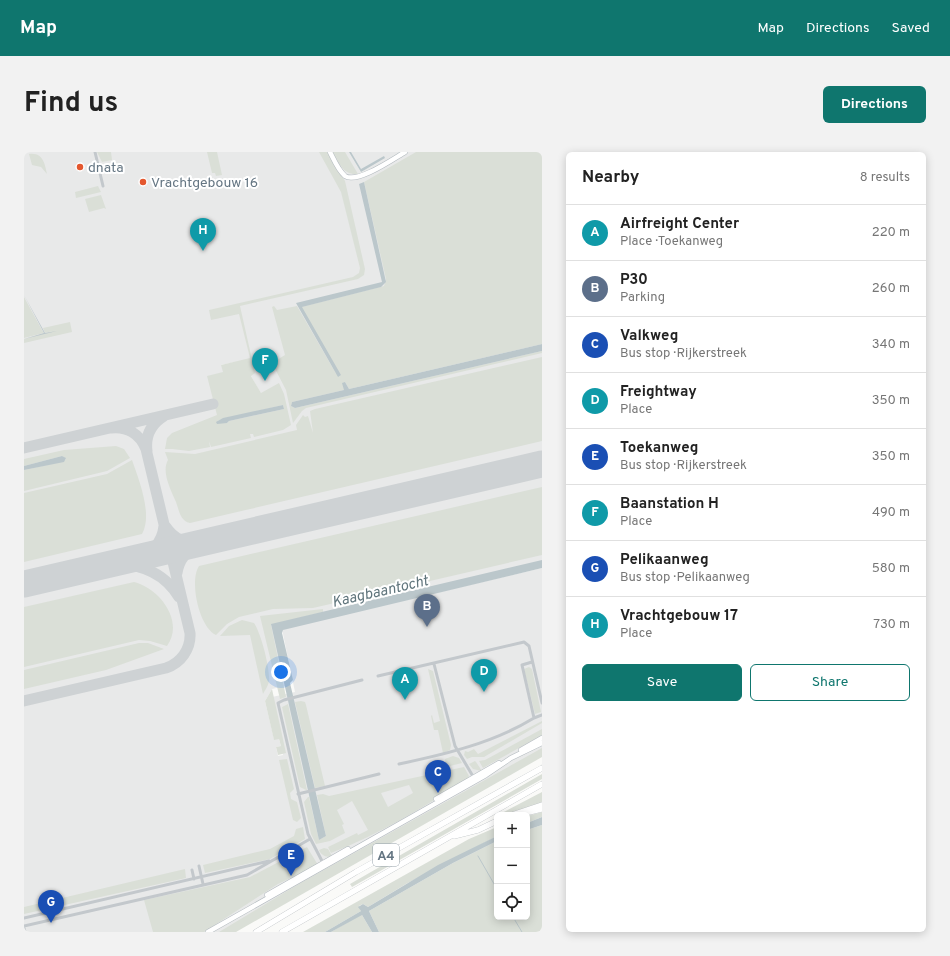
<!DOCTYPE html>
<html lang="en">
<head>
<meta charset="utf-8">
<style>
	body { margin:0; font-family:Overpass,sans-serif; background:#f2f2f2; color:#222 }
	.controls { position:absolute; right:12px; bottom:12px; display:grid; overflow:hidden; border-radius:6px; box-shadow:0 2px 10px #0003 }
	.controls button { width:36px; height:36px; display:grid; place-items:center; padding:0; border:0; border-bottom:1px solid #e0e0e0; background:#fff; color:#222; font:20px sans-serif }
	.you { position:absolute; left:257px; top:520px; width:14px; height:14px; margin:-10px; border:3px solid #fff; border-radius:50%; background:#1a73e8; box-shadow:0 0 0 6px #1a73e833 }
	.badge { display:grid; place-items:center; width:26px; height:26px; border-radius:50%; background:#0f766e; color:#fff; font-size:13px; font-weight:700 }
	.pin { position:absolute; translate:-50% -33px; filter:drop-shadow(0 1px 2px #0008) }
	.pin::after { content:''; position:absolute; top:21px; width:14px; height:12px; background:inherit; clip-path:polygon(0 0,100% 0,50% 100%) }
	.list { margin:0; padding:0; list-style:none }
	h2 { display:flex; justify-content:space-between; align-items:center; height:52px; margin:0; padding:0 16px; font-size:17px }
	h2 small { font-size:13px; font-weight:400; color:#767676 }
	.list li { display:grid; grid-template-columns:26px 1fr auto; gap:12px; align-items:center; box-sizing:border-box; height:56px; padding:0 16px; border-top:1px solid #e0e0e0 }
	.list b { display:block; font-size:15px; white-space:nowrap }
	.list p { margin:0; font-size:13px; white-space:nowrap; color:#767676 }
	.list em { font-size:13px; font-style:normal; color:#767676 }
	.actions { display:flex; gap:8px; padding:12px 16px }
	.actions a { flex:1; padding:9px 0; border:1px solid #0f766e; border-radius:6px; text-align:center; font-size:14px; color:#0f766e }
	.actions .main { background:#0f766e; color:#fff }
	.icon { flex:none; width:22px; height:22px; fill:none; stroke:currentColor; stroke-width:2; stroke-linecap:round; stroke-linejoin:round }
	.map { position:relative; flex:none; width:518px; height:780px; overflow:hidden; border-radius:6px }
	header { display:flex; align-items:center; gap:24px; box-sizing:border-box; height:56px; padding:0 20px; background:#0f766e; color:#fff }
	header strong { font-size:19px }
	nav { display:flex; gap:22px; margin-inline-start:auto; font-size:14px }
	.intro { display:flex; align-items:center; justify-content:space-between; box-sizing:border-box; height:96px; padding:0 24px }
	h1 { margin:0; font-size:28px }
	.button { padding:10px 18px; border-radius:6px; background:#0f766e; color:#fff; font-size:14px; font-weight:700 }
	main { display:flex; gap:24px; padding:0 24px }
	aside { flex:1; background:#fff; border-radius:6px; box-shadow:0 2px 10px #0003 }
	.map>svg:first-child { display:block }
	.built { fill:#e8e9e9; fill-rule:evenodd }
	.green { fill:#dadfd7; fill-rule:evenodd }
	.water { fill:#bbc7cb }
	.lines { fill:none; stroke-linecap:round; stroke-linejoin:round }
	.stream { stroke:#bbc7cb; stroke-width:1 }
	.taxiway { stroke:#ced2d4; stroke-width:11 }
	.runway { stroke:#ced2d4; stroke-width:27 }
	.secondary-casing { stroke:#b3babf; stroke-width:5.5 }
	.highway-casing { stroke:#b4b9bd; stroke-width:6 }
	.street { stroke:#c3c8cc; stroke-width:3 }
	.secondary { stroke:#fff; stroke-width:4.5 }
	.highway { stroke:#fff; stroke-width:5.5 }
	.poi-dot { fill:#e4572e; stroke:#fff; stroke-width:1.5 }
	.labels { text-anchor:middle; stroke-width:4; stroke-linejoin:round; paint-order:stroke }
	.shield { fill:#fff; stroke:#939fa8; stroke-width:1 }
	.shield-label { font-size:13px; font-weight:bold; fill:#657683 }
	.poi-label { font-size:14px; fill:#657683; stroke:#fff; text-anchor:start }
	.water-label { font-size:15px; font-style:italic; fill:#60757c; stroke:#fff }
</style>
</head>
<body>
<header>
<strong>Map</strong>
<nav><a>Map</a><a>Directions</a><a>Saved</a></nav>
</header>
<div class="intro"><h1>Find us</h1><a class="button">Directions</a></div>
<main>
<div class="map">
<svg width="518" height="780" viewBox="0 0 518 780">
	<rect width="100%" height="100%" fill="#fafaf8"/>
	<path class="built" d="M0 0H518V192L320 238 518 199V409L251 473 265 533 248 537 241 549 250 587H255L257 594 252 595 254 604 259 603 248 545 271 540 258 477 518 416V599L204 780H0ZM226 207 227 224 245 256 197 213Z"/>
	<path class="green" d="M73 0H87L88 8 78 10Z
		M183 0H193L198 23 192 24 191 21H188Z
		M295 0H303L321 29 341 117 340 123 334 127 216 154 231 221 227 224 237 241 255 231 260 242 267 273 259 278 230 285 229 282H226L227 286 187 295 185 289 186 295 165 299 148 297H141L143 286 148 281 193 263 183 224 199 220 197 213 226 206 215 162 187 168 185 158 329 125 335 121 336 116 317 40ZM259 253 260 257 205 269 203 271H195L194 269 198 267Z
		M308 0H321L334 22C320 24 314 10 308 0Z
		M392 0H518V192L325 237 321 230 320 238 268 250 267 254 271 256 518 199V201L282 256 278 259 269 271 262 238 248 211 261 203 248 155 250 154 253 158 273 154 314 225 277 155 360 134 362 127 340 30Z
		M5 2C19 0 21 12 23 22L17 15 8 13Z
		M74 34 77 40 52 46 51 40Z
		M77 43 82 57 80 56 65 60 61 47Z
		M0 145 18 178 20 181 0 186Z
		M46 170 48 180 0 191V187L33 178 21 181 19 176Z
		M518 205V289L166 371C156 369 155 358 152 350 147 338 137 320 144 308L141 300 171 302 273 278 272 273 279 263 281 265 284 264 289 281 286 259 291 257Z
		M92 294 100 297 106 306 83 319 0 339V318L37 310 42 307 38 304 0 314V307L40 298Z
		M108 308C115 328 129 363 118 382L0 410V341L83 322Z
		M518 335V403L289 456 249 457 215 465 203 472 192 483C175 475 165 429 175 414Z
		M110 430C135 436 161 469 143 494L126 489 115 488 0 515V455Z
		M299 457V460L247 473 262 545 256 547 236 464Z
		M218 468 230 471C237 481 246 516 245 528 245 533 241 538 239 542L226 483 196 484 205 474Z
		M115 491H124L140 497 82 518 0 537V518Z
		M505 515 508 517 517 560 511 562 500 517Z
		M404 517 409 519 427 593 426 598 419 601 414 578H410L407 564 408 563 410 571 416 569Z
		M248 537 262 601 254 603 252 595 257 594 255 587 250 588 241 549Z
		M277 549 281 550 282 553 301 634 291 636 271 550Z
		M264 552 283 638H282L276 635 258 555Z
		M518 569V571L460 605H448L443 607 440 603 441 599 444 600 450 597 454 602Z
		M518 577V583L459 616 455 609 461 608Z
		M518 596V605L212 780H195L273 733Z
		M429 604 435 606 438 611 422 615 421 607Z
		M263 607 270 637 266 641 267 647 273 650 277 666 273 670 269 668 255 608Z
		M451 609 452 610 458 619 449 617 445 612Z
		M440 615 445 624 441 630C398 655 355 683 307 701L304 695 333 681 334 683 344 678 328 649 313 658 320 672 318 673 321 681 306 689 292 692 287 682 280 650 284 645H285L295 688 302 684 293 643 299 642 305 644ZM385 633 389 641 364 655 357 641Z
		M518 622V627L328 735 326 732Z
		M518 640V651L479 663 478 661Z
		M518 660V665L503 671V664Z
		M518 673V780H355L345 759 429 711 473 689V765H503V678Z
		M279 675 281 687 246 707 181 721 179 713 246 697 270 684 272 677Z
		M473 675V684L382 732 344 755 339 752 335 754 337 759 301 780H279L445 687Z
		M283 695 294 713 254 732 180 780H129L120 748 226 725Z
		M300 696 304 697 308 704C302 706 297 703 295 698Z
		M161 717 162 726 0 762V755Z
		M338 763 348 780H307L336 763Z"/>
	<path class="water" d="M325 0H327L337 17 360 4 361 6 337 20Z
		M340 30 362 130 357 135 278 155 317 223 314 225 272 151 358 130 335 32Z
		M0 143 21 181 33 179 0 187 20 181Z
		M518 192V199L271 256 267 254 268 250 320 238 318 231 321 230 325 237Z
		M259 253 260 257 205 269 203 271 193 272 192 270 199 266Z
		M38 304 42 306 40 310 0 318V314Z
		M518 408V416L259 478 258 481 269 528 266 531 302 684 295 688 247 472Z
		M518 665V673L503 678V671Z
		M473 684V689L429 711 345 759 355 780H348L338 763 307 780H301L337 759 334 755 339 752 344 755 414 713Z"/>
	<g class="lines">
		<path class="stream" d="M454 704 473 737
			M489 765 498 780"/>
		<path class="taxiway" d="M0 296 189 252
			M123 299C121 284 127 272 140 264
			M142 375C150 387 161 391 175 392
			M110 407C127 401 138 392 140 374
			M83 413C113 410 139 419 155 445
			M153 421C155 407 163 398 175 392
			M0 549 142 516C157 511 167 497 166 481L122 297C116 282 103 274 87 276"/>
		<path class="runway" d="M0 432 518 312"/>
		<defs>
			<path id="secondary" d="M306 0C310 8 314 18 321 24 333 32 369 7 381 0
				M497 598 518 586
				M412 647 475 611
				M243 743 324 697
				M184 780 462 623 487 606 518 591"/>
			<path id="highway" d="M501 661 518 657
				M488 663 518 653
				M430 684 454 678 473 669
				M232 780 332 720 518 616
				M258 780 518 632"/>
		</defs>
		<use href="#secondary" class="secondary-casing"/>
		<use href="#highway" class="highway-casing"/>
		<path class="street" d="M71 0 79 34
			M508 510 498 513 510 566 518 563
			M410 512 431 594 450 626
			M354 524 500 490 505 494 518 551
			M375 612C422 602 469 591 510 566
			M274 642 355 622
			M299 711 284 682 254 551 260 548 338 528
			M175 714 179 732
			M168 718 170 727
			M0 766 245 709
			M0 774 223 723 286 687
			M0 776 1 780"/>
		<use href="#secondary" class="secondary"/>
		<use href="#highway" class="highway"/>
	</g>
	<g class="poi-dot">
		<circle cx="56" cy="15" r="4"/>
		<circle cx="119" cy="30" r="4"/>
	</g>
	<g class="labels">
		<rect class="shield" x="349" y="692" width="26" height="22" rx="3"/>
		<g class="shield-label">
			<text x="362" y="708">A4</text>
		</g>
		<g class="poi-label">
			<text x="64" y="20">dnata</text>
			<text x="127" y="35">Vrachtgebouw 16</text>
		</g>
		<g class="water-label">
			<text transform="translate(356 439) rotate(-13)" y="5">Kaagbaantocht</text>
		</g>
	</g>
</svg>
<div class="controls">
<button>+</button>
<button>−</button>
<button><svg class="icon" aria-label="locate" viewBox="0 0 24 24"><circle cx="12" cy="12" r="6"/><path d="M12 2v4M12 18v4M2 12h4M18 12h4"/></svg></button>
</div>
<div class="you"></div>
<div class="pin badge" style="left:381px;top:548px;background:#0f9aa8">A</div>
<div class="pin badge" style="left:403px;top:475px;background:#5c6f8a">B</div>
<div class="pin badge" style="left:414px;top:641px;background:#1a4fb4">C</div>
<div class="pin badge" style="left:460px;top:540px;background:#0f9aa8">D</div>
<div class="pin badge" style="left:267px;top:724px;background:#1a4fb4">E</div>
<div class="pin badge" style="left:241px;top:229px;background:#0f9aa8">F</div>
<div class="pin badge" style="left:27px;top:771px;background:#1a4fb4">G</div>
<div class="pin badge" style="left:179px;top:99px;background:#0f9aa8">H</div>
</div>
<aside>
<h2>Nearby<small>8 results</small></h2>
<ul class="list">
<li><span class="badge" style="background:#0f9aa8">A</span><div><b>Airfreight Center</b><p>Place · Toekanweg</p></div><em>220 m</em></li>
<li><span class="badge" style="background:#5c6f8a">B</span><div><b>P30</b><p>Parking</p></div><em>260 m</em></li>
<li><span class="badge" style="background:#1a4fb4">C</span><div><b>Valkweg</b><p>Bus stop · Rijkerstreek</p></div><em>340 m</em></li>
<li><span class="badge" style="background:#0f9aa8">D</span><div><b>Freightway</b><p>Place</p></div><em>350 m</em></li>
<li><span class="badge" style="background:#1a4fb4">E</span><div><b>Toekanweg</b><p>Bus stop · Rijkerstreek</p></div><em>350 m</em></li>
<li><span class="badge" style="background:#0f9aa8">F</span><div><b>Baanstation H</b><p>Place</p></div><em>490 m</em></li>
<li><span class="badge" style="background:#1a4fb4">G</span><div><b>Pelikaanweg</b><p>Bus stop · Pelikaanweg</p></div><em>580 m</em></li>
<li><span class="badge" style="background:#0f9aa8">H</span><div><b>Vrachtgebouw 17</b><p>Place</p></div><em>730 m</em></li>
</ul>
<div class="actions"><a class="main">Save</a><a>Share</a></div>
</aside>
</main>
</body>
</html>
